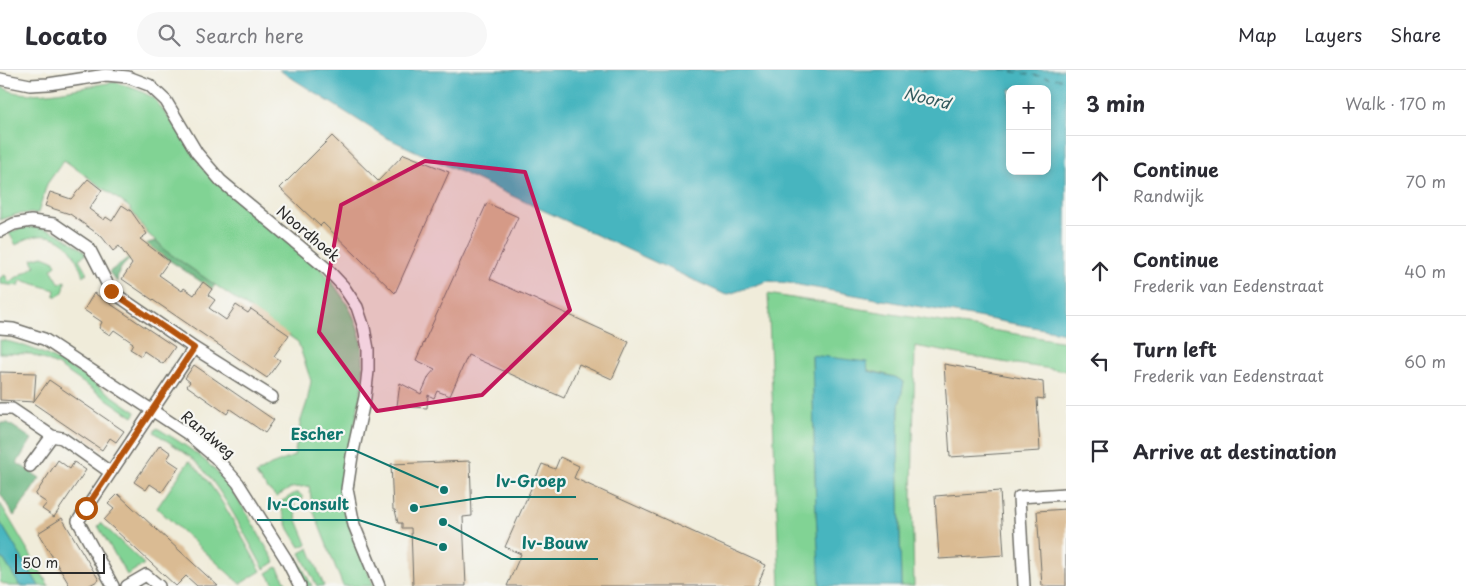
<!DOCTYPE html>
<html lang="en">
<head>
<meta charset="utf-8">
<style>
	body { margin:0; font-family:"Playpen Sans",sans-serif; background:#f7f7f7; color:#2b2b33 }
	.controls { position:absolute; right:15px; top:15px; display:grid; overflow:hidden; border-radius:10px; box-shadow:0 2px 8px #0003 }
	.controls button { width:45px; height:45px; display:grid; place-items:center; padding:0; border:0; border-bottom:1px solid #e1e1e2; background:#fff; color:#2b2b33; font:25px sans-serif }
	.scale { position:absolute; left:15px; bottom:12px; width:90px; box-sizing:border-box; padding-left:5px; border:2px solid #2b2b2b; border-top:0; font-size:14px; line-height:18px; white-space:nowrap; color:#2b2b2b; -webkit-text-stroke:4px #f6f6f2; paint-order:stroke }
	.stop { position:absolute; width:15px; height:15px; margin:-11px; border:4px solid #b45309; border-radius:50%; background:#fff }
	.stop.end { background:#b45309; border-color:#fff; box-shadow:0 1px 5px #0008 }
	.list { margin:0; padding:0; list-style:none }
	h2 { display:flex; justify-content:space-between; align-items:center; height:65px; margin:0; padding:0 20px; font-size:21px }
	h2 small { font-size:16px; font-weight:400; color:#7c7c81 }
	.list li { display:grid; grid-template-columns:32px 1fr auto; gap:15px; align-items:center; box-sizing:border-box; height:90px; padding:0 20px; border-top:1px solid #e1e1e2 }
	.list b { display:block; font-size:19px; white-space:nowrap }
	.list p { margin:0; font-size:16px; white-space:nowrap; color:#7c7c81 }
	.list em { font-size:16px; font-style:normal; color:#7c7c81 }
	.icon { flex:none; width:28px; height:28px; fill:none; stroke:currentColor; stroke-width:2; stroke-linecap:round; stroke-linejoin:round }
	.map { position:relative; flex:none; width:1066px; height:516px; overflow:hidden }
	header { display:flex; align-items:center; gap:30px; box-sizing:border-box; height:70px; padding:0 25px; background:#fff; border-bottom:1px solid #e1e1e2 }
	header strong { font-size:24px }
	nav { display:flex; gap:28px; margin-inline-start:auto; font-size:18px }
	.search { width:350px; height:45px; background:#f7f7f7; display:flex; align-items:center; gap:12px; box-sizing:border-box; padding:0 18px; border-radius:28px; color:#7c7c81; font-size:19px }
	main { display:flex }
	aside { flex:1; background:#fff }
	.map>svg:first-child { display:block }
	.green { fill:#81d394; stroke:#567f60 }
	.forest { fill:#68b57e; stroke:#4a7054 }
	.water { fill:#46b5bf; stroke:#387075; fill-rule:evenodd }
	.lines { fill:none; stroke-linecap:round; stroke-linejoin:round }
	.ferry { stroke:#345b5f; stroke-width:1; stroke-dasharray:6 5; stroke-linecap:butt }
	.building { fill:#dabb93 }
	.minor-casing { stroke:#706f68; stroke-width:14 }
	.minor { stroke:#fff; stroke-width:11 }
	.route { stroke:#b45309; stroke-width:6 }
	.marked { fill:#c2185b; fill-opacity:0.2; stroke:#c2185b; stroke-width:4; stroke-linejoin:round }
	.labels { text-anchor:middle; stroke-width:4.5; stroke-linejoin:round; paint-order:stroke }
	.street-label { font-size:15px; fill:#2b2b2b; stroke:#f6f6f2 }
	.water-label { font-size:16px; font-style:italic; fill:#345b5f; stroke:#f6f6f2 }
	.leader { fill:none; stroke:#0f766e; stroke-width:2 }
	.callout-dot { fill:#0f766e; stroke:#f6f6f2; stroke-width:2 }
	.callout-label { font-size:16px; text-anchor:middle; font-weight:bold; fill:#0f766e; stroke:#f6f6f2; stroke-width:4.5; stroke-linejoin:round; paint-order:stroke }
</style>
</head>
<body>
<header>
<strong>Locato</strong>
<div class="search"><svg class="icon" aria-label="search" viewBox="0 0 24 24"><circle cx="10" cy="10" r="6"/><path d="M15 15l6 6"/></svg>Search here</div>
<nav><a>Map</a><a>Layers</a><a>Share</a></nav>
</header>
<main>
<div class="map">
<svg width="1066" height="516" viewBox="0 0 1066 516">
	<rect width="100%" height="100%" fill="#f6f6f2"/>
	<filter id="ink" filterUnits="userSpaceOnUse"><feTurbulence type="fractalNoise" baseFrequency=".02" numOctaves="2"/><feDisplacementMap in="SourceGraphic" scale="10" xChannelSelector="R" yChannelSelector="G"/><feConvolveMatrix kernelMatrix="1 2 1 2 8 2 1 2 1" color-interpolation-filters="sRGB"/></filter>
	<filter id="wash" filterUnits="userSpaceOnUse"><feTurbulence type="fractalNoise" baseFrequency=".0096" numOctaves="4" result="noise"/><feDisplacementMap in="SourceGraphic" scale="20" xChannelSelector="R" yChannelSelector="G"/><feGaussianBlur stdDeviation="1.12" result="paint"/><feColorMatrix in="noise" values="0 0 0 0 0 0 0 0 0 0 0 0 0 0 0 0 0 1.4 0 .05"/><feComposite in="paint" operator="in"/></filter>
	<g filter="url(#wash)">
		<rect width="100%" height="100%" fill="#f0ecda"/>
		<path class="green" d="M115 12 138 20 154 28 199 89 322 200C377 264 366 297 351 374 349 388 341 409 342 423 345 456 361 486 374 516H343L313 440 309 416 291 418 276 427C268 418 263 416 256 404L271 395 294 386 301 350 307 332 311 311 298 272 163 179 160 174 148 164 129 137 64 90 47 114 38 143 18 144 0 150V16C6 19 12 22 18 23 48 27 85 16 115 12Z
			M32 157C55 159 65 167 83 180L86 184 79 189 87 203 83 206C80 198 77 190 73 183 59 162 35 161 16 175L9 163 21 158Z
			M43 186 53 190 56 195 51 199 60 214 65 211C65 219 63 227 54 226L55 220 21 210 19 216 0 214V208L5 205 9 212 35 196 32 189Z
			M768 224 1066 272V301L1002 292 915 276 912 425 914 516H901L898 373 899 336 904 312 895 307 812 285 816 442 821 516H780Z
			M0 270C51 278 94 314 136 342L133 347 57 295 31 284 0 283Z
			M157 358C177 370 197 382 213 398 239 425 256 461 275 492L264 499C245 466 224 421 198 394 186 382 168 372 154 362Z
			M189 391C216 413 243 470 261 501L240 514 157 438Z
			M295 423H299L303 427 302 430 293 429 297 450 307 474 300 477 289 459 279 433Z
			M0 433 49 516H39L0 452Z
			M101 453 144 494 127 505 98 456Z
			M309 478 324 516H317L300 483Z
			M296 486 312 516H305L292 489Z
			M0 487 4 490 20 516H9L0 512Z
			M277 497 288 516H275L267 503Z"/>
		<path class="forest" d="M155 171 160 174 163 179 215 215 212 219 148 176C135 186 117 194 117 212L109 202 148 173Z
			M0 353H8L32 369 17 393 40 408 14 446 0 423Z"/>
		<path class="water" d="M279 0H1066V263L788 213 768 211 726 225 385 67ZM1010 19H1047V101H1010Z
			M812 285 867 292 868 301 895 307 904 312 899 336 898 373 901 516H821L820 514 816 442Z
			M0 452 39 516H20L4 490 0 487Z"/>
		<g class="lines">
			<path class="ferry" d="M1001 0 1066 10"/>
		</g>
		<g id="blocks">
			<path class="building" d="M332 66 378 111 404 84 449 102 395 223 323 153 320 156 280 118Z
				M88 109 102 120 89 139 104 150 106 147 112 151 122 135 131 141 147 164 140 169 169 191 159 205 182 221 184 218 194 225 203 212 212 219 208 225 215 230 209 238 226 250 236 235 248 243 251 239 289 265 274 286 280 290 267 308 122 209 132 194 119 176 113 181 102 167 70 144 45 136 50 122 71 129Z
				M487 133 518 147 490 209 629 272 612 309 579 294 564 328 468 285 450 326 437 321 434 328 428 325 427 338 397 336 400 313 421 324 429 306 435 299 416 290Z
				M94 223 175 277 163 294 144 281 141 286 135 282 130 279 133 273 114 260 110 265 99 258 102 252 84 240Z
				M944 294 1043 312 1044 329 1037 328 1040 381 950 387Z
				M194 295 274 350 265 363 230 339 227 344 187 316 190 312 185 308Z
				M0 302 36 303 34 331 49 310 124 361 116 372 110 368 102 380 33 333 34 332 0 330Z
				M160 375 171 383 167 389 179 397 162 422 150 414 146 420 134 412Z
				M560 387 579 396 574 408 766 495 757 516H507L521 484 505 477 542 394 555 399Z
				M58 390 70 399 74 392 86 400 54 447 42 439 47 433 35 425Z
				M470 391 472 446 463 447 466 516H413L411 458H402V453H398L395 440H393L391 394Z
				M1000 421 1004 485 939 489 935 426Z
				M118 424 218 516H197L186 506 176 516 114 459 104 450 114 439 108 434Z
				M1066 439V516H1042L1037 441Z
				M62 448 99 510 88 516H70L38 463Z"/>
		</g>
	</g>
	<g filter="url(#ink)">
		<use href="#blocks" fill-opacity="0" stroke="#706f68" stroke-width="1"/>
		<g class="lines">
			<defs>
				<path id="minor" d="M0 9 30 15 48 14 106 5 128 7 149 15 166 31 197 83 221 111 327 199 343 216 357 237 364 258 368 279V301L365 327 352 386 347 419 354 455 379 516
					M0 161 14 154 31 151 54 154 89 178 111 221 194 278 272 327
					M0 258 13 259 44 269 188 364 216 388 238 413 286 489 300 516
					M0 339H12L52 366 62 368 110 402
					M30 396 52 366
					M113 516 78 451 194 278
					M127 516 146 505 159 516
					M1024 516 1019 427 1066 424"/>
			</defs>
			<use href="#minor" class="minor-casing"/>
			<use href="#minor" class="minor"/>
		</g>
	</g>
	<g class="lines" filter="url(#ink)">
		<path class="route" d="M86 438 194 278 111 221"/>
	</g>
	<path class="marked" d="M425 91 525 102 570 240 482 325 377 341 319 262 341 135Z"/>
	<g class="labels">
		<g class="street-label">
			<text transform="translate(308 164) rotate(40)" y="5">Noordhoek</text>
			<text transform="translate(208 365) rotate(40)" y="5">Randweg</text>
		</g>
		<g class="water-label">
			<text transform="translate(927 28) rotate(14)" y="6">Noord</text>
		</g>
	</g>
	<path class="leader" d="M444 420L354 380H281M414 438L486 427H576M443 477L359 450H257M443 452L511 489H598"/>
	<g class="callout-dot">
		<circle cx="444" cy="420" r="5"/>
		<circle cx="414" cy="438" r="5"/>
		<circle cx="443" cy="477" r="5"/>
		<circle cx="443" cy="452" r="5"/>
	</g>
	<g class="callout-label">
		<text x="317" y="370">Escher</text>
		<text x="531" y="417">Iv-Groep</text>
		<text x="308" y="440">Iv-Consult</text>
		<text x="555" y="479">Iv-Bouw</text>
	</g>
</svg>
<div class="controls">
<button>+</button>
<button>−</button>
</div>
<div class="scale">50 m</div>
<div class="stop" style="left:86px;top:438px"></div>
<div class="stop end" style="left:111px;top:221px"></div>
</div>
<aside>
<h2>3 min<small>Walk · 170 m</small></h2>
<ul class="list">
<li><svg class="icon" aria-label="ahead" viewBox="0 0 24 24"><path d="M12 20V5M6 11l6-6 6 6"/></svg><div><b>Continue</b><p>Randwijk</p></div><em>70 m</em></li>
<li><svg class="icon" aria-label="ahead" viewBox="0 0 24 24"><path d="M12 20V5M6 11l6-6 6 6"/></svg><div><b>Continue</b><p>Frederik van Eedenstraat</p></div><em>40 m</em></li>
<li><svg class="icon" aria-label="left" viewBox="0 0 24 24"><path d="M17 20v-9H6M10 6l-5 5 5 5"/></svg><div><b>Turn left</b><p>Frederik van Eedenstraat</p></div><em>60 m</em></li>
<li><svg class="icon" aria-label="arrive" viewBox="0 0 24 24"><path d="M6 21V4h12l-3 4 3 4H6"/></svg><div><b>Arrive at destination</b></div></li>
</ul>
</aside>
</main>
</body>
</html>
